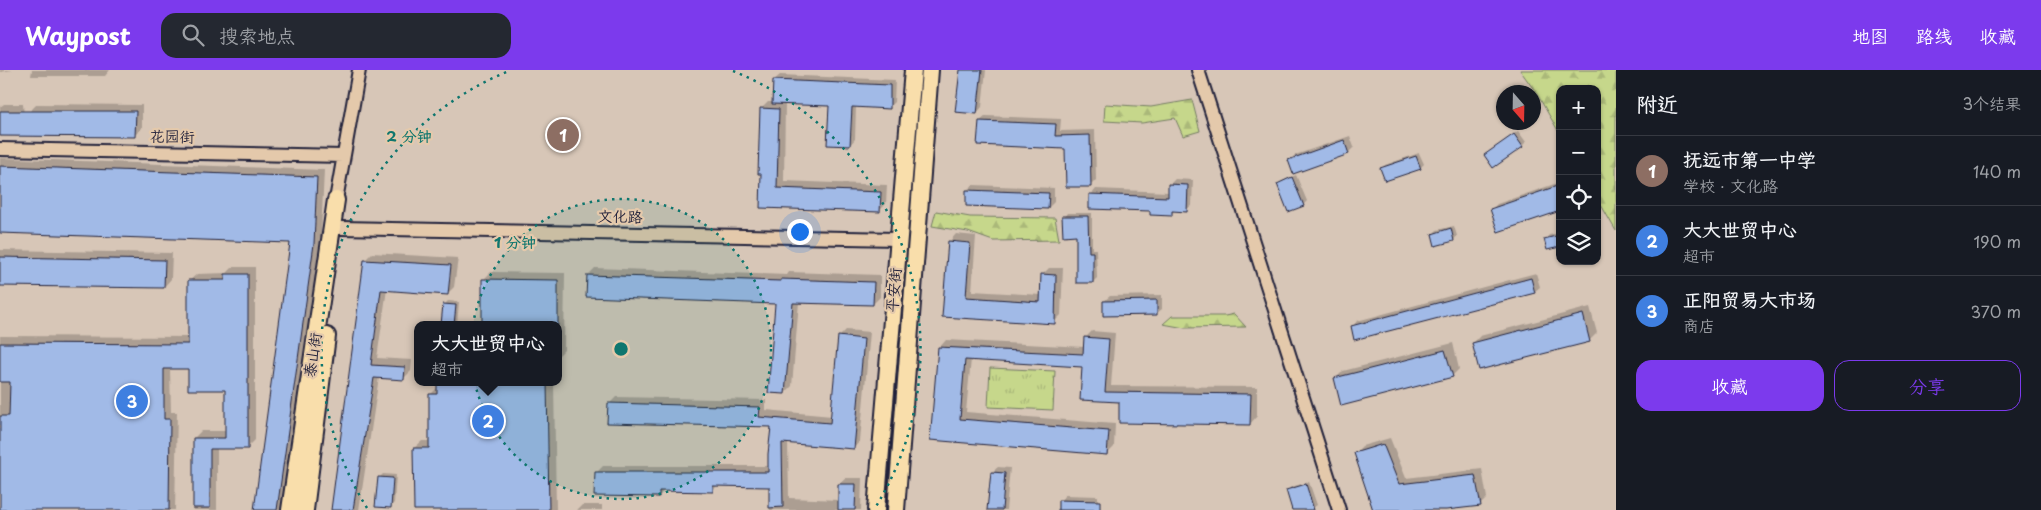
<!DOCTYPE html>
<html lang="zh">
<head>
<meta charset="utf-8">
<style>
	body { margin:0; font-family:"Playpen Sans","LXGW WenKai TC",sans-serif; background:#242831; color:#f1f3f6 }
	.controls { position:absolute; right:15px; top:15px; display:grid; overflow:hidden; border-radius:10px; box-shadow:0 1px 4px #0004 }
	.controls button { width:45px; height:45px; display:grid; place-items:center; padding:0; border:0; border-bottom:1px solid #363941; background:#171b24; color:#f1f3f6; font:25px sans-serif }
	.compass { position:absolute; left:1496px; top:15px; width:45px; height:45px; border-radius:50%; background:#171b24; box-shadow:0 1px 4px #0004; rotate:160deg }
	.you { position:absolute; left:799px; top:161px; width:18px; height:18px; margin:-12px; border:4px solid #fff; border-radius:50%; background:#1a73e8; box-shadow:0 0 0 8px #1a73e833 }
	.badge { display:grid; place-items:center; width:32px; height:32px; border-radius:50%; background:#7c3aed; color:#fff; font-size:16px; font-weight:700 }
	.pin { position:absolute; translate:-50% -50%; border:2px solid #fff; box-shadow:0 1px 5px #0006 }
	.popup { position:absolute; left:414px; top:251px; width:148px; height:65px; box-sizing:border-box; display:grid; place-content:center; border-radius:10px; background:#171b24; filter:drop-shadow(0 1px 4px #0005); font-size:16px; white-space:nowrap; color:#9ea1a6 }
	.popup b { font-size:19px; color:#f1f3f6 }
	.popup::after { content:''; position:absolute; left:50%; top:100%; margin-left:-10px; border:10px solid transparent; border-top-color:#171b24 }
	.list { margin:0; padding:0; list-style:none }
	h2 { display:flex; justify-content:space-between; align-items:center; height:65px; margin:0; padding:0 20px; font-size:21px }
	h2 small { font-size:16px; font-weight:400; color:#9ea1a6 }
	.list li { display:grid; grid-template-columns:32px 1fr auto; gap:15px; align-items:center; box-sizing:border-box; height:70px; padding:0 20px; border-top:1px solid #363941 }
	.list b { display:block; font-size:19px; white-space:nowrap }
	.list p { margin:0; font-size:16px; white-space:nowrap; color:#9ea1a6 }
	.list em { font-size:16px; font-style:normal; color:#9ea1a6 }
	.actions { display:flex; gap:10px; padding:15px 20px }
	.actions a { flex:1; padding:11px 0; border:1px solid #7c3aed; border-radius:15px; text-align:center; font-size:18px; color:#7c3aed }
	.actions .main { background:#7c3aed; color:#fff }
	.icon { flex:none; width:28px; height:28px; fill:none; stroke:currentColor; stroke-width:2; stroke-linecap:round; stroke-linejoin:round }
	.map { position:relative; flex:none; width:1616px; height:440px; overflow:hidden }
	header { display:flex; align-items:center; gap:30px; box-sizing:border-box; height:70px; padding:0 25px; background:#7c3aed; color:#fff }
	header strong { font-size:24px }
	nav { display:flex; gap:28px; margin-inline-start:auto; font-size:18px }
	.search { width:350px; height:45px; background:#242831; display:flex; align-items:center; gap:12px; box-sizing:border-box; padding:0 18px; border-radius:15px; color:#9ea1a6; font-size:19px }
	main { display:flex }
	aside { flex:1; background:#171b24 }
	.map>svg:first-child { display:block }
	.grass { fill:url(#grass-tufts); stroke:#747c63 }
	.forest { fill:url(#forest-firs); stroke:#747c63 }
	.shadow { fill:#0003 }
	.building { fill:#a1bae7; stroke:#22223b }
	.lines { fill:none; stroke-linecap:round; stroke-linejoin:round }
	.minor-casing { stroke:#22223b; stroke-width:16 }
	.major-casing { stroke:#22223b; stroke-width:20 }
	.minor { stroke:#e4c9ab; stroke-width:12 }
	.major { stroke:#f9deab; stroke-width:16 }
	.ring { fill:none; stroke:#0f766e; stroke-width:2.5; stroke-dasharray:2.5 5 }
	.labels { text-anchor:middle; stroke-width:4.5; stroke-linejoin:round; paint-order:stroke }
	.street-label { font-size:15px; fill:#22223b; stroke:#e4c9ab }
	.centre { fill:#0f766e; stroke:#e4c9ab; stroke-width:2.5 }
	.ring-label { font-size:15px; text-anchor:middle; font-weight:bold; fill:#0f766e; stroke:#e4c9ab; stroke-width:4.5; stroke-linejoin:round; paint-order:stroke }
</style>
</head>
<body>
<header>
<strong>Waypost</strong>
<div class="search"><svg class="icon" aria-label="search" viewBox="0 0 24 24"><circle cx="10" cy="10" r="6"/><path d="M15 15l6 6"/></svg>搜索地点</div>
<nav><a>地图</a><a>路线</a><a>收藏</a></nav>
</header>
<main>
<div class="map">
<svg width="1616" height="440" viewBox="0 0 1616 440">
	<defs>
		<pattern id="grass-tufts" width="24" height="20" patternUnits="userSpaceOnUse" patternTransform="scale(1.25)"><rect width="24" height="20" fill="#c6d78b"/><path d="M3 7l-1-3M5 7V3M7 7l1-3M15 17l-1-3M17 17v-4M19 17l1-3" fill="none" stroke="#aab879"/></pattern>
		<pattern id="forest-firs" width="22" height="20" patternUnits="userSpaceOnUse" patternTransform="scale(1.25)"><rect width="22" height="20" fill="#c6d78b"/><path d="M5 1l3.5 6h-7zM16 11l3.5 6h-7z" fill="#aab879"/></pattern>
	</defs>
	<rect width="100%" height="100%" fill="#d7c6b7"/>
	<filter id="ink" filterUnits="userSpaceOnUse"><feTurbulence type="fractalNoise" baseFrequency=".02" numOctaves="2"/><feDisplacementMap in="SourceGraphic" scale="10" xChannelSelector="R" yChannelSelector="G"/><feConvolveMatrix kernelMatrix="1 2 1 2 8 2 1 2 1" color-interpolation-filters="sRGB"/></filter>
	<g filter="url(#ink)">
		<path class="grass" d="M990 298 1055 301 1053 340 988 337Z"/>
		<path class="forest" d="M1520 0H1616V161L1597 128V19H1560V64L1537 24Z
			M1192 30 1200 61 1183 66 1175 48 1142 53 1104 51 1105 34 1151 37Z
			M936 141 970 147 1055 148 1059 170 993 171 968 162 932 156Z
			M1234 244 1246 257 1185 258 1163 254 1172 246H1225Z"/>
		<path class="shadow" d="M0 0H13L0 2Z
			M32 0H110L105 6H31Z
			M961 0H986L982 37 977 43Z
			M780 5 895 10 894 32 889 37 856 36 855 69 850 75 830 35 785 33 784 111 887 115 886 134 879 141 761 137V39L768 32H773L774 10Z
			M4 34H23L25 57 0 64V37Z
			M37 34 142 35V58L135 65 30 41Z
			M986 46 1061 49 1060 61 1095 60 1096 110 1091 115 1067 78 980 51Z
			M1518 61 1526 72 1522 76 1485 85Z
			M1350 66 1354 77 1348 83 1289 91 1295 85Z
			M1419 83 1424 94 1420 98H1382L1385 95Z
			M0 88 324 100 321 165 282 440H255L291 172 0 162Z
			M1296 105 1307 131 1304 134 1289 141 1278 114 1282 111Z
			M1175 109 1193 110 1192 135 1186 140H1175L1171 144 1091 125 1096 119 1169 122V115Z
			M1560 112V139L1491 140 1497 134Z
			M973 115 1054 118V132L1048 138 967 120Z
			M1067 143H1092V179H1096L1097 208 1093 212 1078 164 1064 147Z
			M1454 156 1457 166 1454 170 1433 164 1437 160Z
			M1560 163V176L1546 169 1549 165Z
			M956 164 976 166 972 221 1042 225V205L1049 198H1063L1061 245 1054 252 943 246 949 172Z
			M0 180 172 183 171 209 164 217 0 214Z
			M372 183 458 188 454 217 447 224 387 219 377 288 412 290 411 301 404 308 379 307 359 440H331L365 190Z
			M233 197H255V370L248 377 217 378V440H194V368L201 361H226V318L190 298H170L171 342H177L175 440H0V266L190 267 189 211 197 204 227 203Z
			M595 198 787 205 789 202 880 205V227L873 234 799 232 792 316 785 323 777 233 588 205Z
			M491 202 565 203 564 280 558 286V255L483 210Z
			M1536 203 1540 217 1534 222 1352 257 1357 251Z
			M1162 225V239L1156 244 1104 231 1110 226Z
			M448 231 459 232 457 255H442L444 235Z
			M1590 237 1597 263 1589 271 1473 273 1480 266Z
			M846 260 870 262 860 371 854 378 788 372 789 428 839 430V414L846 408H862L861 440H770V416L718 415 712 421 664 420 659 426 596 403 603 396H770L773 356 609 334 616 327 766 330V340L832 346 839 267Z
			M1092 261 1115 263 1111 316 1257 317V346L1250 354 1121 331 1081 328 1083 296 971 289 966 342 1115 354 1114 377 1107 384 932 369 939 278 946 270 1085 277V268Z
			M1453 273 1459 299 1452 306 1335 309 1343 301Z
			M438 312H554L556 440H415L414 378 422 371H430V325L438 317Z
			M1390 368 1406 408 1482 399 1487 428 1480 435 1435 440H1374L1355 383 1362 376Z
			M998 397 1010 398 1006 440H987L989 438 992 402Z
			M383 404 396 405 394 433 390 437 379 408Z
			M1309 412 1317 435 1310 440H1293L1287 421 1291 417Z
			M1065 425 1098 426V440H1060V431Z
			M582 435H602V440H577Z"/>
		<path class="building" d="M960 0H982L977 44 955 42Z
			M773 10 890 15V39L852 37 850 76 827 75 829 36 772 34Z
			M760 38 779 39 777 118 881 122 880 142 760 138 761 104H758Z
			M0 41H136L135 67 0 66Z
			M979 51 1056 54 1055 66 1090 65 1091 117H1066L1065 79 977 75Z
			M1514 64 1523 77 1493 98 1484 85Z
			M1344 70 1349 84 1293 104 1288 90Z
			M1416 86 1421 99 1385 111 1380 98Z
			M0 96 317 107 314 174 277 440H254L290 173 0 163Z
			M1292 107 1304 136 1288 142 1277 114Z
			M1168 114 1188 115 1187 142 1172 141V146L1150 145V141L1089 139V124L1168 127Z
			M1560 115V141L1498 162 1490 139Z
			M966 120 1049 123 1048 139 966 136Z
			M1062 146H1088L1089 182H1093V213H1076V165L1063 166Z
			M1451 158 1454 171 1435 176 1432 164Z
			M1560 165V177L1547 180 1544 169Z
			M948 171 970 173 966 227 1040 232 1041 204 1056 205 1055 254 942 247Z
			M0 187 165 190 164 218 0 216Z
			M364 190 451 195 448 225 381 220 371 295 405 297 404 310 374 308 353 440H331Z
			M225 204H248V379H210V438H193V368H225V320H188V299H164V349H170L169 440H0V346H9L10 312H0V273L188 274V210H225Z
			M587 205 781 211V209L874 212 873 235 793 233 785 324 768 323 775 234 586 227Z
			M1531 208 1535 223 1354 270 1351 256Z
			M482 209 558 210V255H482Z
			M1157 230V245L1103 246V231Z
			M443 234 456 235 454 255H441Z
			M1583 244 1590 272 1479 300 1472 273Z
			M838 266 864 269 854 379 782 373 783 437 769 438V417L713 416V422L659 421V427L594 426 595 402H768V384L771 357 607 353 608 333 760 337 759 347 830 353Z
			M1084 267 1109 269 1105 322 1251 324 1250 355 1119 353V332L1080 330 1082 297 965 290 960 349 1109 361 1107 385 930 370 938 277 1083 284Z
			M1445 280 1453 307 1341 336 1334 308Z
			M437 312H547L549 440H414L413 378H429V324H437Z
			M1383 374 1399 414 1475 405 1481 436 1446 440H1373L1354 383Z
			M991 402 1005 403 1002 440H987Z
			M378 407 393 408 391 438 375 437Z
			M838 414H856L855 440H838Z
			M1306 414 1314 440H1292L1286 420Z
			M1058 430 1100 431V440H1058Z"/>
		<g class="lines">
			<defs>
				<path id="minor" d="M1198 0 1339 440
					M0 79 343 86
					M336 130 359 0
					M341 158 898 169"/>
				<path id="major" d="M290 440 336 130
					M305 440 327 266
					M876 440 913 0
					M896 440 930 0"/>
			</defs>
			<use href="#minor" class="minor-casing"/>
			<use href="#major" class="major-casing"/>
			<use href="#minor" class="minor"/>
			<use href="#major" class="major"/>
		</g>
	</g>
	<circle cx="621" cy="279" r="150" fill="#0f766e" fill-opacity=".12"/>
	<g class="ring">
		<circle cx="621" cy="279" r="150"/>
		<path d="M367 438A300 300 0 0 1 509 1M733 1A300 300 0 0 1 875 438"/>
	</g>
	<g class="labels">
		<g class="street-label">
			<text transform="translate(172 67) rotate(1)" y="5">花园街</text>
			<text transform="translate(620 147) rotate(1)" y="5">文化路</text>
			<text transform="translate(894 220) rotate(-85)" y="5">平安街</text>
			<text transform="translate(313 285) rotate(-81)" y="5">泰山街</text>
		</g>
	</g>
	<circle cx="621" cy="279" r="8" class="centre"/>
	<g class="ring-label">
		<text x="409" y="72">2 分钟</text>
		<text x="515" y="178">1 分钟</text>
	</g>
</svg>
<div class="controls">
<button>+</button>
<button>−</button>
<button><svg class="icon" aria-label="locate" viewBox="0 0 24 24"><circle cx="12" cy="12" r="6"/><path d="M12 2v4M12 18v4M2 12h4M18 12h4"/></svg></button>
<button><svg class="icon" aria-label="layers" viewBox="0 0 24 24"><path d="M12 4l9 5-9 5-9-5zM3 14l9 5 9-5"/></svg></button>
</div>
<svg class="compass" viewBox="-18 -18 36 36"><path d="M0-13l5 13h-10z" fill="#e53935"/><path d="M0 13l5-13h-10z" fill="#9ea1a6"/></svg>
<div class="you"></div>
<div class="pin badge" style="left:563px;top:65px;background:#8d6e63">1</div>
<div class="pin badge" style="left:488px;top:351px;background:#3f7fe0">2</div>
<div class="popup"><b>大大世贸中心</b>超市</div>
<div class="pin badge" style="left:132px;top:331px;background:#3f7fe0">3</div>
</div>
<aside>
<h2>附近<small>3个结果</small></h2>
<ul class="list">
<li><span class="badge" style="background:#8d6e63">1</span><div><b>抚远市第一中学</b><p>学校 · 文化路</p></div><em>140 m</em></li>
<li><span class="badge" style="background:#3f7fe0">2</span><div><b>大大世贸中心</b><p>超市</p></div><em>190 m</em></li>
<li><span class="badge" style="background:#3f7fe0">3</span><div><b>正阳贸易大市场</b><p>商店</p></div><em>370 m</em></li>
</ul>
<div class="actions"><a class="main">收藏</a><a>分享</a></div>
</aside>
</main>
</body>
</html>
